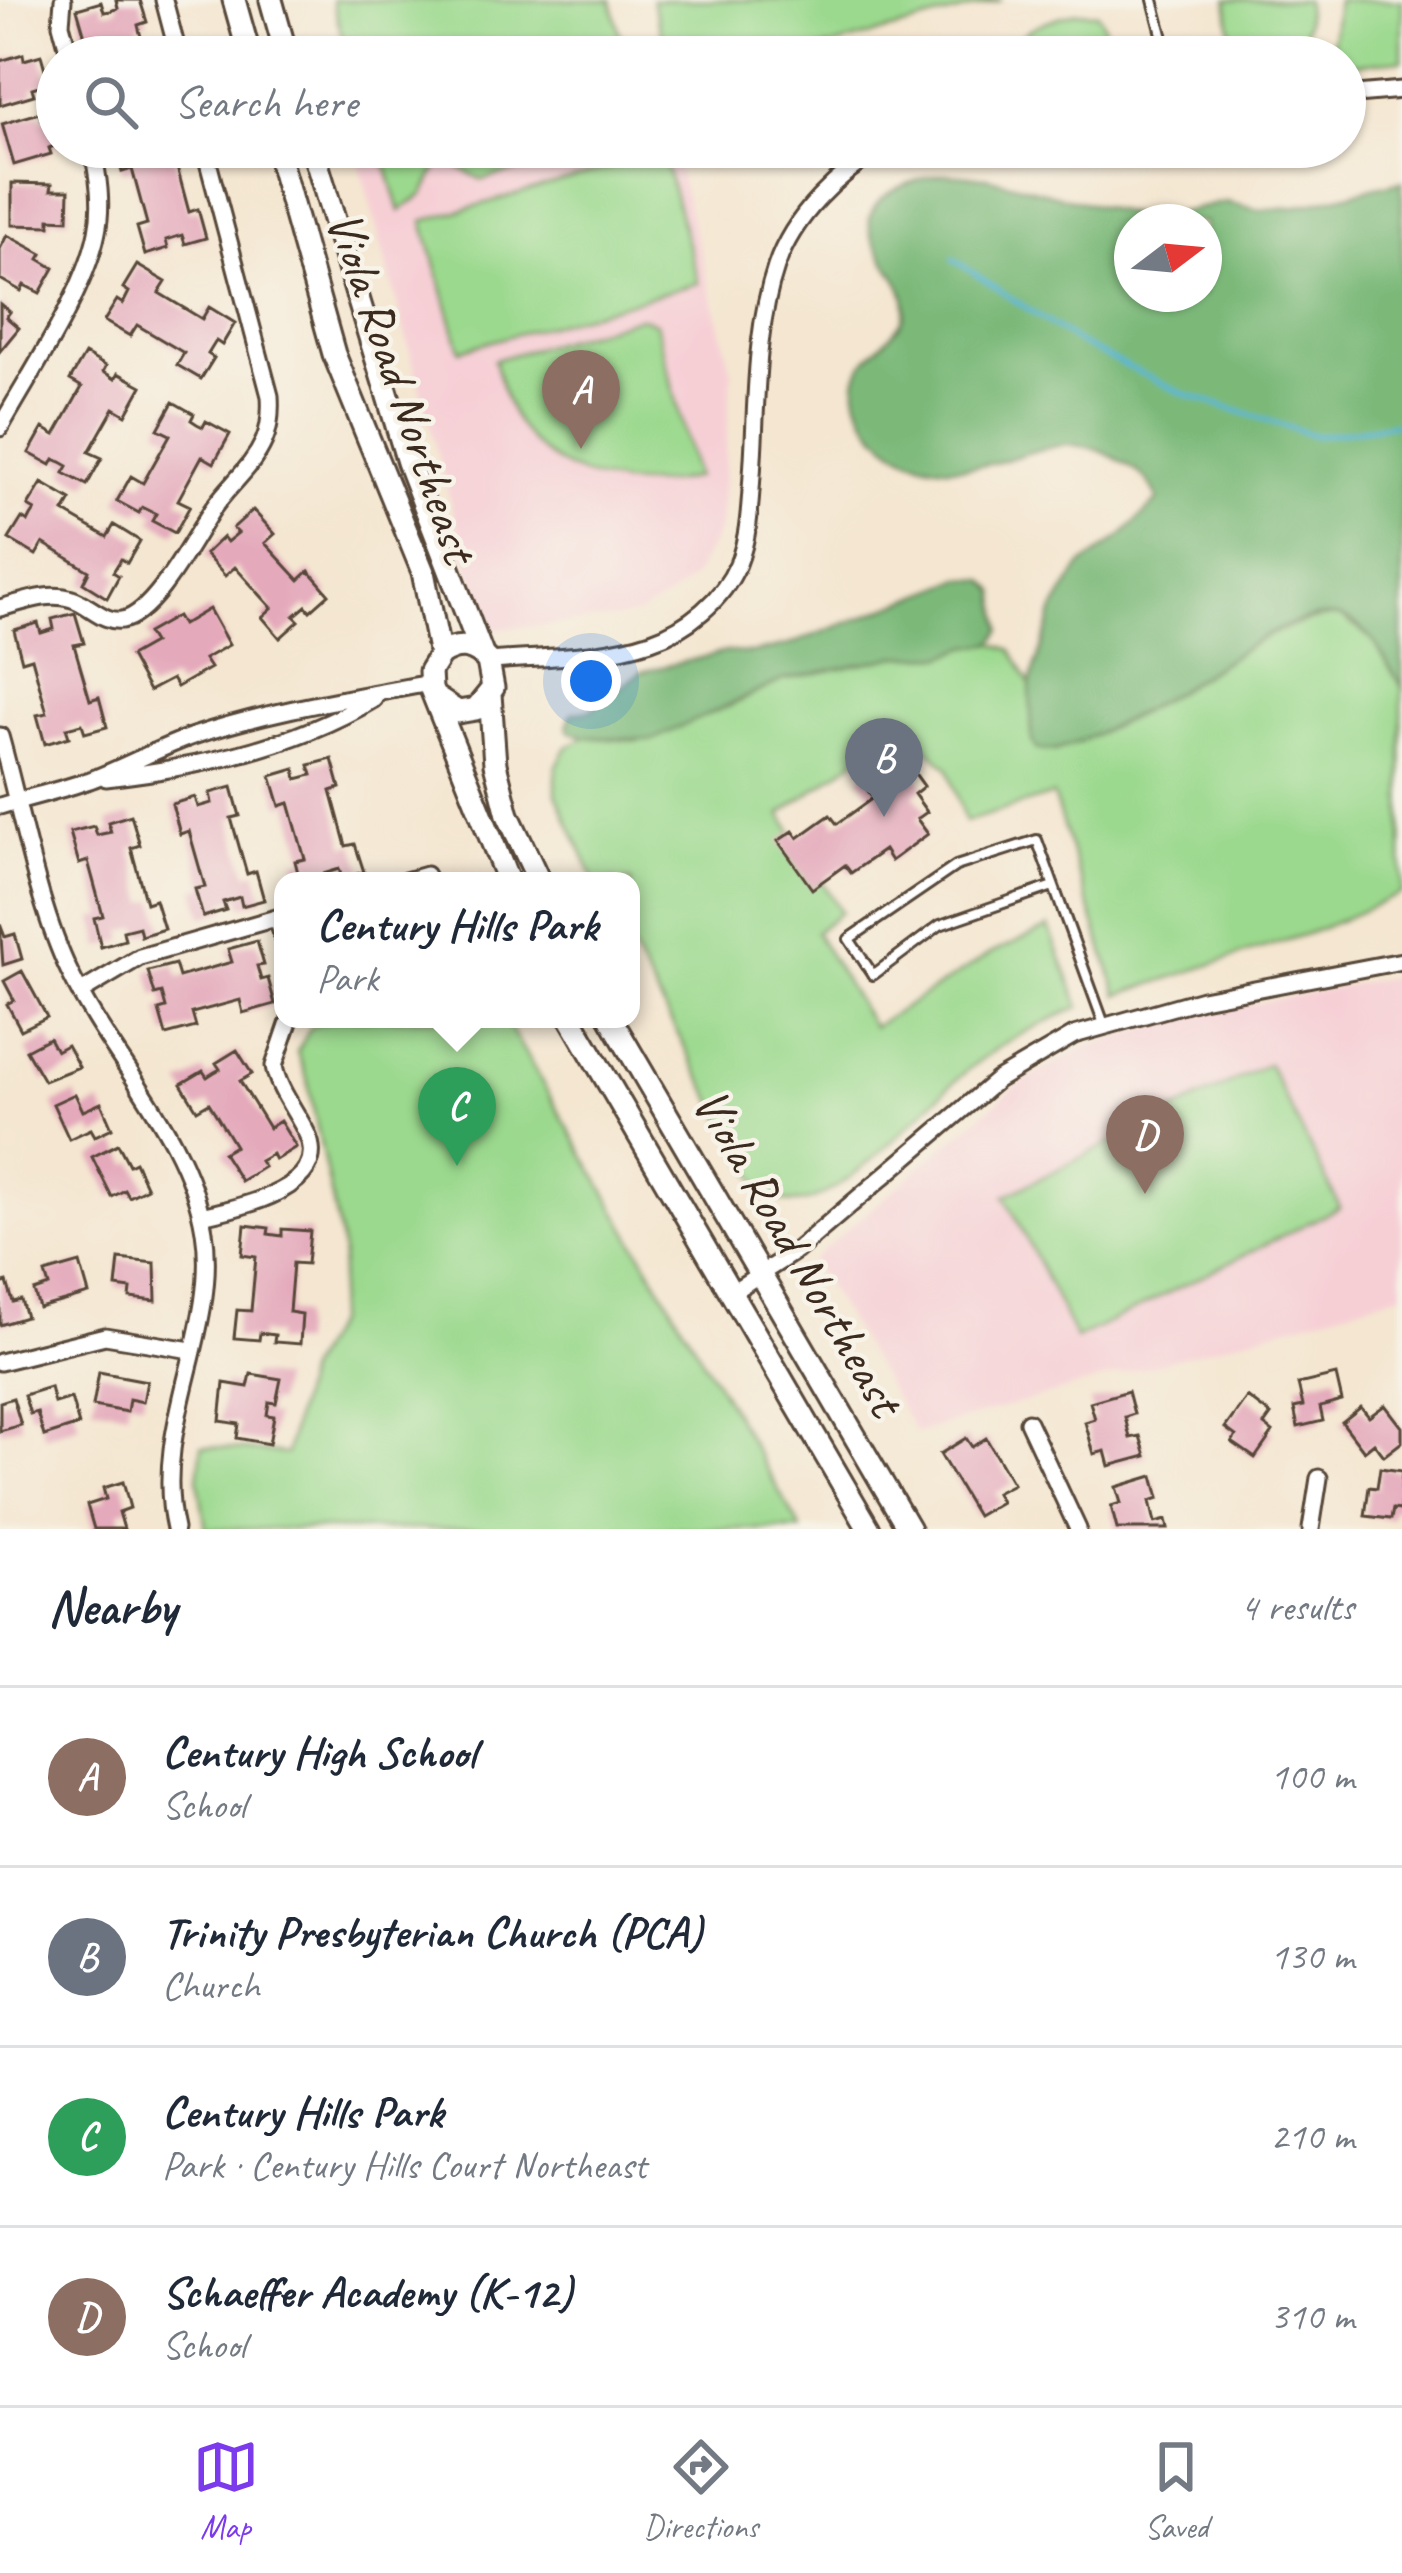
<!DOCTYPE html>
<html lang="en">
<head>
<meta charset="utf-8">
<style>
	body { margin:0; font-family:Caveat,sans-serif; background:#f6f6f7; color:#1f2937 }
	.compass { position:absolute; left:1114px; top:204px; width:108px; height:108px; border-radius:50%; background:#fff; box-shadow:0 3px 9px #0004; rotate:74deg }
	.you { position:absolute; left:591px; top:681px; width:42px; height:42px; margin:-30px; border:9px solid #fff; border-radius:50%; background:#1a73e8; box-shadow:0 0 0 18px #1a73e833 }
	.badge { display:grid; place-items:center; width:78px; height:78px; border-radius:50%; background:#7c3aed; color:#fff; font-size:39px; font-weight:700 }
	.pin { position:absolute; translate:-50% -99px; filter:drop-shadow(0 3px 6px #0008) }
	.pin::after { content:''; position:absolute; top:63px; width:42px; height:36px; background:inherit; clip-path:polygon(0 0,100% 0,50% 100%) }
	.popup { position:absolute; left:274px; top:872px; width:366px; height:156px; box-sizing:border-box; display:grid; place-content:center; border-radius:24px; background:#fff; filter:drop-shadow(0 3px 9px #0005); font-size:39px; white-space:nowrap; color:#747a83 }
	.popup b { font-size:45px; color:#1f2937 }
	.popup::after { content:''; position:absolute; left:50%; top:100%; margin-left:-24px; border:24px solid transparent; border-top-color:#fff }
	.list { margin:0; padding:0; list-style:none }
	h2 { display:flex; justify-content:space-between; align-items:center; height:156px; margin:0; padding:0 48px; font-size:51px }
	h2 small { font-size:39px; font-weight:400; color:#747a83 }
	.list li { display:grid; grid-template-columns:78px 1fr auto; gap:36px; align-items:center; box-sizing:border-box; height:180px; padding:0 48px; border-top:3px solid #e0e1e3 }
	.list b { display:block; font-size:45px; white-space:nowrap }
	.list p { margin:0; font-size:39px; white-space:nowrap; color:#747a83 }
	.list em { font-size:39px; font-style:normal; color:#747a83 }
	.icon { flex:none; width:66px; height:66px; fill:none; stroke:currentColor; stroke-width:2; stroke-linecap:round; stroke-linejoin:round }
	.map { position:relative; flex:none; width:1402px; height:1529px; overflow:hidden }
	.search { position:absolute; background:#fff; box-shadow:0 3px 9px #0004; left:36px; right:36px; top:36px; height:132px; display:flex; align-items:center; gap:30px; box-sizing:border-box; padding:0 42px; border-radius:66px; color:#747a83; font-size:45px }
	.sheet { height:876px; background:#fff }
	nav { display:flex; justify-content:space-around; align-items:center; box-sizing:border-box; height:168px; border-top:3px solid #e0e1e3; background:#fff; font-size:33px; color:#747a83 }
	nav a { display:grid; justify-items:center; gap:6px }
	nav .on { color:#7c3aed }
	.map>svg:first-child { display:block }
	.built { fill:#f6cfd5 }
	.green { fill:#9bd98e; stroke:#6b8256; stroke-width:3 }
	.forest { fill:#7cb979; stroke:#5c724c; stroke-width:3; fill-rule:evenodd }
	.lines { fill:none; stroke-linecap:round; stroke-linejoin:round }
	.stream { stroke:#5bb7d9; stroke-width:4.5 }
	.building { fill:#e4a9bb }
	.service-casing { stroke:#574639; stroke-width:14 }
	.minor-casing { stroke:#574639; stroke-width:21 }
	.secondary-casing { stroke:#574639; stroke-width:27 }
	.service { stroke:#fff; stroke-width:8 }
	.minor { stroke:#fff; stroke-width:15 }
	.secondary { stroke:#fff; stroke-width:21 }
	.labels { text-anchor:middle; stroke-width:9; stroke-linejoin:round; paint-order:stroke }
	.street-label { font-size:51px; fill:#3b2a1e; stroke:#f7f3e8 }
</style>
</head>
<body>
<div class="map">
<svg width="1402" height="1529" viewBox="0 0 1402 1529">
	<rect width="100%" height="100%" fill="#f7f3e8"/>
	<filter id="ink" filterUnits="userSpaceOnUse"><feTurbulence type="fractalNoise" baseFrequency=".00833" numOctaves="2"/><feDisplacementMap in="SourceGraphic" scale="24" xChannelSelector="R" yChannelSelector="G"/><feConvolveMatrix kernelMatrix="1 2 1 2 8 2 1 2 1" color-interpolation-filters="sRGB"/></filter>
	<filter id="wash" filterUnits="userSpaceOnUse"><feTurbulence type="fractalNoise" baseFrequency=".004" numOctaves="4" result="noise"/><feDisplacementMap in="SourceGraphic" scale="48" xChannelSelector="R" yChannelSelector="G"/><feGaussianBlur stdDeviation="2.7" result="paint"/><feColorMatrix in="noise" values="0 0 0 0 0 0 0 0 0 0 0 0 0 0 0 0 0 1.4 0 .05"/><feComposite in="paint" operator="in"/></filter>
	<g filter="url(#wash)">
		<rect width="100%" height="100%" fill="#f4e6d0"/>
		<path class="built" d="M355 147H672L732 371 720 528 693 578 668 597 639 614 613 619 485 630Z
			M1402 975V1293L916 1433 811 1260 1016 1086 1083 1048 1178 1018Z"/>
		<path class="green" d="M332 0H611L626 57H348Z
			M652 0H1002L793 57H668Z
			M1227 0H1306V23L1300 44 1282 52H1243L1231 30Z
			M1337 0H1402V60L1345 65V57H1330Z
			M1077 12 1098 13C1106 26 1111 45 1100 57H1010C1015 28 1051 19 1077 12Z
			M388 147H413L440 162 424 194 400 211 386 165 377 158Z
			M421 147H612L482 180Z
			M662 153 699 283 460 350 423 221Z
			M641 317 656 323 696 477C632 493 555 483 517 422 505 403 500 381 494 360Z
			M1340 616 1372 639 1402 687V893L1318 930 1118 995 1053 795 965 822 948 768 903 725 781 814 841 912 815 932 873 1027 992 953 1049 927 1080 1007C1043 1022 1007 1039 975 1064 929 1099 856 1190 803 1202 786 1205 774 1198 761 1189L631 947V881H595L556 794V767L567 747 585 737 637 741 730 706 783 680 897 656H944L966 647 993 643 1012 650 1030 684 1036 748 1055 751C1105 733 1153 707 1197 679 1242 650 1284 619 1340 616Z
			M338 1019H505L801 1529H206L198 1478 202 1446 286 1454 306 1371 334 1323 343 1253 307 1078 297 1052 311 1027Z
			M1268 1064 1340 1207 1076 1339 1005 1196Z"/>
		<path class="forest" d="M945 174 987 177 1140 217H1161L1226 202 1260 210 1294 207 1402 181V687C1386 663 1373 628 1343 618 1300 603 1222 664 1186 685 1157 703 1128 719 1097 733 1079 742 1056 754 1036 749L1032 741 1030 684 1054 610 1081 566 1123 535 1158 500C1151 481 1140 472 1122 462 1105 452 1090 445 1070 445 1043 445 1016 458 990 464 937 475 882 460 860 407 837 351 914 342 905 298 902 280 878 256 871 234 860 195 914 179 945 174ZM1132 222H1204V294H1132Z
			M962 579 985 580 996 591 1002 630 993 643 966 647 944 656H897L783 680 652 740 585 737 571 732 567 726 572 713 591 710 641 672 726 652 752 653 789 645Z"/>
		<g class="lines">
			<path class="stream" d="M953 259 1080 344 1182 393 1316 436 1402 423"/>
		</g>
		<g id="blocks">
			<path class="building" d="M116 0H140L147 22 138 25 146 57H101L95 38 86 40 77 9 101 2 104 12 111 11 118 8Z
				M23 54 24 60 41 55 49 83 32 88 34 95 0 105V61Z
				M39 113 41 119 57 115V145L49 148 51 154 14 165 2 124Z
				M115 147H181L183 154 174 156 189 212 198 209 206 238 185 244 182 235 166 240 168 248 145 255 137 227 147 224 132 169 122 172Z
				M12 183 52 184 51 190H69L68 220 50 219V226L12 225Z
				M7 235 42 254 39 259 54 268 40 293 24 285 21 291 0 279V249Z
				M137 265 166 282 159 293 202 319 209 307 235 323 222 345 216 341 208 354 214 358 201 379 177 365 184 353 137 325 130 336 104 321 117 300 123 304 129 292 123 288Z
				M0 304 10 312 6 317 19 328 0 351Z
				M85 354 106 366 103 372 109 375 115 379 118 373 142 386 126 415 114 408 89 452 102 458 87 485 64 473 68 466 61 462 54 459 51 465 29 453 43 428 55 435 82 387 70 380Z
				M173 402 194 414 191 420 197 424 203 427 206 421 230 434 214 463 202 456 178 500 190 506 175 533 152 521 156 514 142 507 139 513 117 501 131 476 143 483 170 435 158 429Z
				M42 483 71 500 64 512 107 537 114 525 140 541 127 563 121 559 113 572 119 576 107 598 83 583 89 571 43 543 36 555 9 539 22 518 28 522 31 516 35 510 28 506Z
				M253 510 275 534 265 543 299 580 309 571 329 594 310 611 306 606 294 616 299 621 280 638 262 617 272 608 235 567 225 576 205 554 223 537 227 542 238 533 233 528Z
				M209 609 229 645 204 659 210 668 177 687 172 679 149 691 130 656 153 643 147 633 177 616 182 625Z
				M75 613 84 643 74 645 90 700 99 697 107 727 85 733 82 724 66 728 69 737 45 744 37 715 47 713 32 658 22 661 14 630 38 623 41 633 54 629 52 619Z
				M898 750 924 786 914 794 927 812 917 819 928 834 891 861 884 850 851 873 845 865 812 889 778 841 793 831 798 838 830 815 837 824 873 798 859 778Z
				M332 759 340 788 331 791 346 846 355 844 364 872 342 878 339 869 323 874 325 881H300L295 861 305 859 289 803 280 806 271 776 295 769 297 779 312 775 309 765Z
				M232 787 240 816 231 818 247 874 256 871 264 900 242 906 240 897 223 902 226 910 203 917 195 889 205 887 189 831 180 834 172 804 195 797 198 807 212 803 210 793Z
				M131 815 140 845 131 848 146 903 155 900 164 929 141 936 139 927 123 931 125 940 101 947 94 918 103 916 88 861 79 864 70 832 94 826 97 835 111 832 108 822Z
				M0 924 5 937 15 934 22 959 3 965Z
				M257 941 264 965 257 966 261 980 268 978 275 1004 243 1013 240 1000 192 1013 196 1027 166 1035 159 1010 166 1008 162 993 155 995 148 971 175 964 179 977 232 962 228 949Z
				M22 971 47 1017 21 1030 7 1004 14 1000 4 981Z
				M49 1038 56 1051 67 1045 79 1067 44 1081 26 1050Z
				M237 1050 252 1074 240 1081 269 1128 280 1121 296 1147 275 1160 272 1154 260 1161 264 1167 241 1181 223 1153 235 1146 209 1103 197 1110 181 1084 203 1071 207 1077 213 1073 220 1069 216 1063Z
				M75 1094 83 1111 101 1103 112 1128 95 1136 91 1129 69 1139 53 1104Z
				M118 1144 129 1165 135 1162 147 1188 129 1197 125 1190 112 1197 92 1157Z
				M245 1225 269 1228 268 1234 282 1236V1229L310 1231 307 1264 293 1263 289 1312 302 1314 300 1344 274 1342 275 1335 267 1334 260 1333 259 1340 234 1338 237 1310 251 1311 256 1257 242 1255Z
				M119 1259 155 1263 156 1301 130 1298 131 1289 116 1287Z
				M80 1263 89 1294 39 1308 34 1291 49 1286 45 1273Z
				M7 1282 13 1302 21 1300 26 1317 0 1325V1284Z
				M99 1372 147 1381 143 1402 129 1399 127 1412 93 1406Z
				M251 1374 281 1379 276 1403 269 1402 267 1415 274 1416 269 1444 237 1438 239 1424 220 1421 224 1383 248 1387Z
				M1336 1375 1342 1401 1320 1407 1323 1421 1298 1427 1294 1408 1303 1406 1298 1384Z
				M50 1387 54 1403 71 1398 79 1425 44 1436 37 1412 30 1414 24 1395Z
				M1128 1391 1134 1414 1125 1417 1130 1438 1140 1436 1146 1456 1109 1466 1105 1451 1094 1454 1085 1422 1095 1419 1090 1402Z
				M1247 1397 1271 1415 1264 1425 1273 1432 1255 1458 1232 1442 1236 1436 1225 1428Z
				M13 1398 21 1425 0 1431V1402Z
				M1385 1405 1402 1427V1442L1384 1456 1374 1443 1364 1451 1342 1422 1361 1407 1369 1417Z
				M966 1438 972 1447 986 1438 1013 1484 996 1493 1001 1502 977 1516 940 1454Z
				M1380 1468 1402 1471 1400 1510 1393 1509 1391 1519 1365 1516 1369 1487 1377 1488Z
				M1153 1476 1159 1498 1150 1501 1155 1523 1166 1520 1168 1529H1117L1111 1506 1121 1503 1116 1487Z
				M123 1482 130 1508 119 1512 124 1529H94L87 1505 106 1499 103 1488Z"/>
		</g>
	</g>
	<g filter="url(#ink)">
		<use href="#blocks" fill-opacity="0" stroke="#574639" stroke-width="3"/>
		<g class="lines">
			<defs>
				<path id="service" d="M1153 0 1168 57
					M1053 886 940 925 873 975 849 939 956 866 1037 840 1104 1024"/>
				<path id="minor" d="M63 0 61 24 70 57
					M164 0 179 57
					M1345 95 1402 90
					M0 428C31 372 85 293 97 232 103 204 98 174 92 147
					M0 608C23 602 49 591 72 599 89 604 104 623 122 620 156 614 195 534 214 507 230 484 252 468 264 441 270 427 271 412 270 396L204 147
					M488 661C540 657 602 658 651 641 687 629 723 600 738 564 749 536 750 505 752 475 757 407 754 332 776 267 793 216 838 174 883 147
					M0 736C21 810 37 905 70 973 111 1059 189 1135 204 1231 220 1329 151 1426 175 1529
					M106 778C196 768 296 746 374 699
					M0 806C30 797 61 790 90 780 125 767 158 748 193 736 271 710 350 698 430 683
					M405 881 426 875
					M277 918 283 938
					M81 992 140 957 283 916
					M201 1216C236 1208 333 1189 307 1134 297 1112 278 1090 274 1066L290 1019
					M729 1294 796 1251 997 1080 1074 1035 1202 999 1402 961
					M0 1362 105 1336 191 1350
					M1028 1422 1078 1529
					M1311 1529 1319 1478"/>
				<path id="secondary" d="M234 0 250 57
					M271 0 287 57
					M276 147 334 354 423 572 440 655
					M312 147 408 462 482 654
					M490 694 495 764 508 815 539 881
					M435 697 458 712 476 709 493 688 488 661C474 645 458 643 440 655L430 671 431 689 508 881
					M571 1019 869 1529
					M611 1019 909 1529"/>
			</defs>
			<use href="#service" class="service-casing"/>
			<use href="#minor" class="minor-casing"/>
			<use href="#secondary" class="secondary-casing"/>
			<use href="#service" class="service"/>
			<use href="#minor" class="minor"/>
			<use href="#secondary" class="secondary"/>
		</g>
	</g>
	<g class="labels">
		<g class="street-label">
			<text transform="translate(403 386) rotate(71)" y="18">Viola Road Northeast</text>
			<text transform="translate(799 1251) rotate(60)" y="18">Viola Road Northeast</text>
		</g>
	</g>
</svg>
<svg class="compass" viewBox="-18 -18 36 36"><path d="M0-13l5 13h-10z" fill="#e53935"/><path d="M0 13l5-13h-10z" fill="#747a83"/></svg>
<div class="you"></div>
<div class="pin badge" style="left:581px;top:449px;background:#8d6e63">A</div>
<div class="pin badge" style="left:884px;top:817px;background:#6b7280">B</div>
<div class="pin badge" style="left:457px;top:1166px;background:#2e9e5b">C</div>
<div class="popup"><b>Century Hills Park</b>Park</div>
<div class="pin badge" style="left:1145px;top:1194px;background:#8d6e63">D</div>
<div class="search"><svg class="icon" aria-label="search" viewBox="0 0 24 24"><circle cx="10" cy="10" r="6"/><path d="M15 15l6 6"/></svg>Search here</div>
</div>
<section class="sheet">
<h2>Nearby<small>4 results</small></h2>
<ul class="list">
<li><span class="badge" style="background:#8d6e63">A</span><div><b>Century High School</b><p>School</p></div><em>100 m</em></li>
<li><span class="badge" style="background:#6b7280">B</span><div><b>Trinity Presbyterian Church (PCA)</b><p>Church</p></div><em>130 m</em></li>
<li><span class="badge" style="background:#2e9e5b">C</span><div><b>Century Hills Park</b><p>Park · Century Hills Court Northeast</p></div><em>210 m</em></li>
<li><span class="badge" style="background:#8d6e63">D</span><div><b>Schaeffer Academy (K-12)</b><p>School</p></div><em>310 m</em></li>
</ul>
</section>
<nav>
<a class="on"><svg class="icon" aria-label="map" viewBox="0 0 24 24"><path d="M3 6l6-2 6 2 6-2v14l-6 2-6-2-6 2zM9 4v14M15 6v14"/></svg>Map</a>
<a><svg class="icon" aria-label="directions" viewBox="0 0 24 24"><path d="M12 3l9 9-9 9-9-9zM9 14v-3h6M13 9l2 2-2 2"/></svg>Directions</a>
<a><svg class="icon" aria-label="saved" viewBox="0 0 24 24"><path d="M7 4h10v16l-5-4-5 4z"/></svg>Saved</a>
</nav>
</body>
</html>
